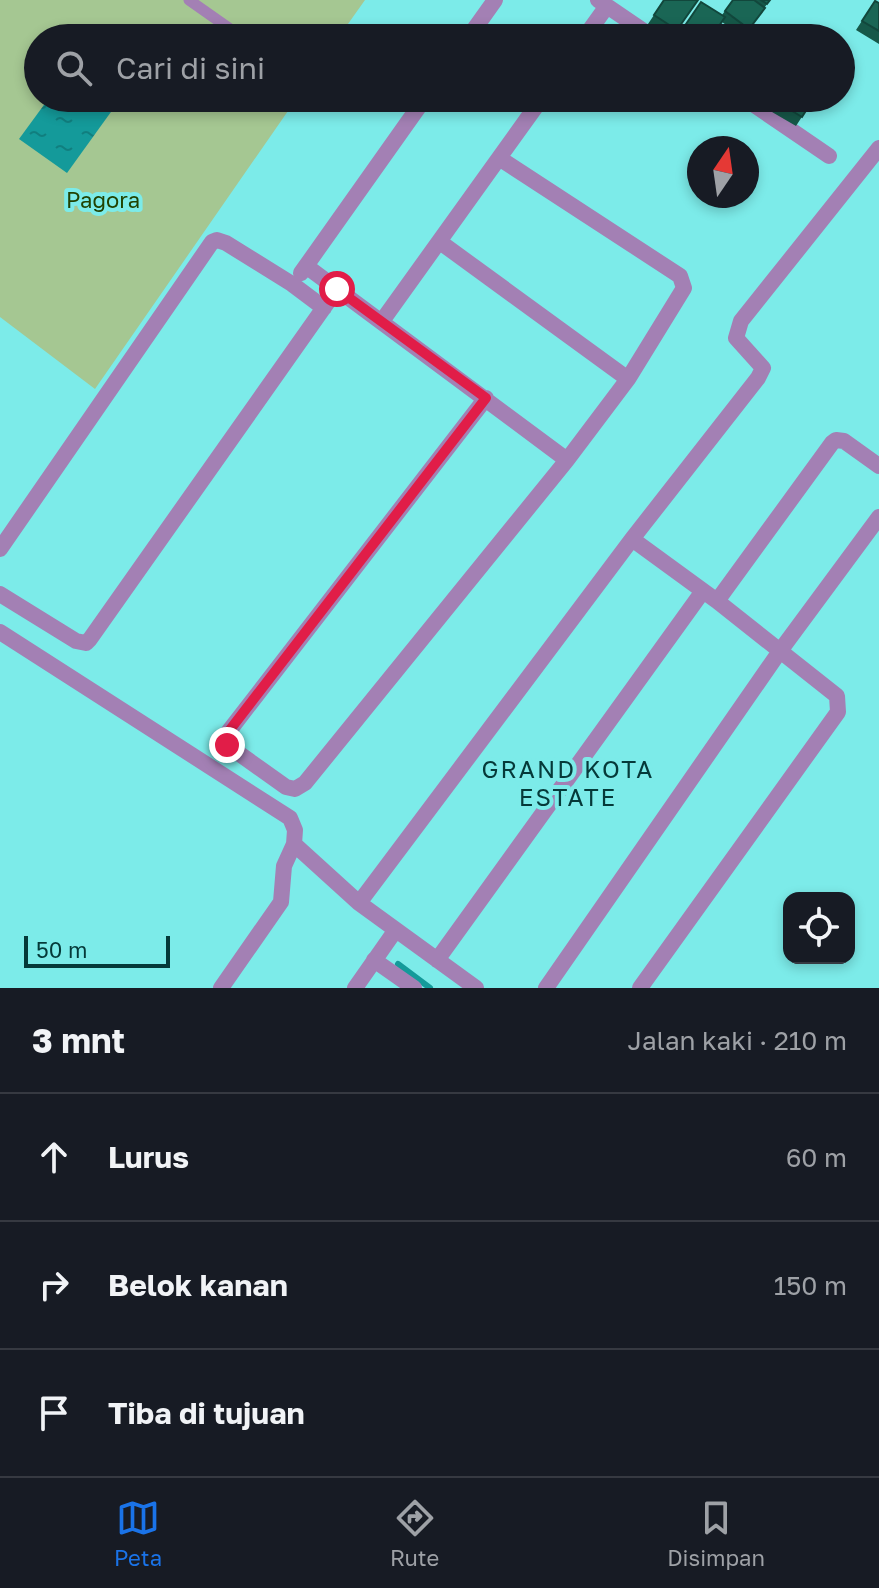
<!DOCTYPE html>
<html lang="id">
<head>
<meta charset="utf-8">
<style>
	body { margin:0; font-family:"Golos Text",sans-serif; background:#20242c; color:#f1f3f6 }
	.controls { position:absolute; right:24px; bottom:24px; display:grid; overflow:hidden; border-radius:16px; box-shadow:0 4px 12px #0003 }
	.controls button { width:72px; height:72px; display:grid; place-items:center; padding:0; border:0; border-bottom:2px solid #363941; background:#171b24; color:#f1f3f6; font:40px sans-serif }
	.compass { position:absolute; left:687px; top:136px; width:72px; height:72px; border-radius:50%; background:#171b24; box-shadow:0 4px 12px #0003; rotate:13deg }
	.scale { position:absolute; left:24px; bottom:20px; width:146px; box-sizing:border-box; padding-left:8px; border:4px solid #053939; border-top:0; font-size:22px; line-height:28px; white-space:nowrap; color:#053939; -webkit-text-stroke:6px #7cebe9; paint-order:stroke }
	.stop { position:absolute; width:24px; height:24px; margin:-18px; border:6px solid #e11d48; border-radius:50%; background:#fff }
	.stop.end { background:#e11d48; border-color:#fff; box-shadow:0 2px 8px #0008 }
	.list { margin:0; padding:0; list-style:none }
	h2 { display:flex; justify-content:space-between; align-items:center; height:104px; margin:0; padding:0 32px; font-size:34px }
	h2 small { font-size:26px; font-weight:400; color:#9ea1a6 }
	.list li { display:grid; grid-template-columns:52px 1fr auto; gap:24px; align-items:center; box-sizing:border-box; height:128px; padding:0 32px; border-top:2px solid #363941 }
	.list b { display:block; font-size:30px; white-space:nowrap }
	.list em { font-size:26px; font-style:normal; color:#9ea1a6 }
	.icon { flex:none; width:44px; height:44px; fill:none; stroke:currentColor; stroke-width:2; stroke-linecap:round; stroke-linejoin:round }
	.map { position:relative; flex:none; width:879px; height:988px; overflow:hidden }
	.search { position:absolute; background:#171b24; box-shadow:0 4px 12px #0003; left:24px; right:24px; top:24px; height:88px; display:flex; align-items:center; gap:20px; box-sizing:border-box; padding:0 28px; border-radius:44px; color:#9ea1a6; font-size:30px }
	.sheet { height:488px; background:#171b24 }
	nav { display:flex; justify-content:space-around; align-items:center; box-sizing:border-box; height:112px; border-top:2px solid #363941; background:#171b24; font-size:22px; color:#9ea1a6 }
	nav a { display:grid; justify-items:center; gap:4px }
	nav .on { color:#1a73e8 }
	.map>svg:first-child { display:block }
	.park { fill:#a5c792 }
	.water { fill:url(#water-ripples) }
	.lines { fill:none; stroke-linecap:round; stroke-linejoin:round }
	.stream { stroke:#149a9a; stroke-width:6 }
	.service { stroke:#a380b4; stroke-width:11 }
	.minor { stroke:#a380b4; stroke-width:16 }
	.wall { fill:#165849 }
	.building { fill:#1a6655; stroke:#12473c; stroke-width:2 }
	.route { stroke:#e11d48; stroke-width:10 }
	.labels { text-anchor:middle; stroke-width:8; stroke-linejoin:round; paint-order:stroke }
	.park-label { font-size:22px; fill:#214202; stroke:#7cebe9 }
	.neighbourhood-label { font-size:24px; letter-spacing:2px; fill:#053939; stroke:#7cebe9 }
</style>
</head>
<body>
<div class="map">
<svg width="879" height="988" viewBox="0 0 879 988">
	<defs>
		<pattern id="water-ripples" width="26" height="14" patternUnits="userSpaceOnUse" patternTransform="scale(2)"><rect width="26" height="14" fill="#149a9a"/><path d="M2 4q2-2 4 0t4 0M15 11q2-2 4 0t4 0" fill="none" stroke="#107f7f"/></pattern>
	</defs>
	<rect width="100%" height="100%" fill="#7cebe9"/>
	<path class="park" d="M0 0H365L338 38H38V98H297L95 389 0 317Z"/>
	<path class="water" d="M49 98H121L67 173 19 139Z"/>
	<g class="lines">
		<path class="stream" d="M398 964 430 988"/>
		<path class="service" d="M189 0 243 38"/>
		<path class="minor" d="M598 0 654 38
			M468 38 495 0
			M584 38 607 6
			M744 98 829 156
			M440 242 628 379
			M306 266 567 460
			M301 273 425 98
			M382 321 542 98
			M486 398 229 731 227 745 286 787 295 789 305 783 567 460 628 379 684 288 680 276 499 158
			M632 539 717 601 837 696 838 712 640 988
			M0 549 212 242 217 240 226 243 292 284 324 308
			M0 594 76 641 86 643 90 639 337 289
			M717 601 832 443 836 440 844 441 879 466
			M0 632 290 818 295 830 294 844 359 903 476 988
			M359 903 632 539 758 378 763 368 736 338 741 321 879 148
			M374 960 414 988
			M437 960 703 591
			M221 988 281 902 284 866 294 844
			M355 988 395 931
			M546 988 780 651 879 517"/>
	</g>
	<path class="wall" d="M664 0H698L672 38H669L648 24Z
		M733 0H770L743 37 722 22 711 38H676L701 2 722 15Z
		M875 1 879 3V44L856 30Z
		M755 98H776L769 108Z
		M781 98H814L796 126 772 112Z"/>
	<path class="building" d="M664 0H698L677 30 654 15Z
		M733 0H754L765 8 749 29 725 11Z
		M761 0H770L767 4Z
		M875 1 879 3V31L862 21Z
		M701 2 725 17 711 38H688L680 33Z
		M721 28 735 38H714Z
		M782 98H814L802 117 779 103Z"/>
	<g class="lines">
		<path class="route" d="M227 745 229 731 486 398 337 289"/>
	</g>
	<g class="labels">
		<g class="park-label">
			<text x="103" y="208">Pagora</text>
		</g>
		<g class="neighbourhood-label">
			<text x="568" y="778">GRAND KOTA<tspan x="568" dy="28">ESTATE</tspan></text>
		</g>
	</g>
</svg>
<div class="controls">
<button><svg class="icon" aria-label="locate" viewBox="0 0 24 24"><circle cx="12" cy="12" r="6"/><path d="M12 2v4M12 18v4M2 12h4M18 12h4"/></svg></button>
</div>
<svg class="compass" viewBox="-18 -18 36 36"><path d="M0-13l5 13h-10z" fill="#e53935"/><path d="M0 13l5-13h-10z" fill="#9ea1a6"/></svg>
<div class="scale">50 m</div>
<div class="stop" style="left:337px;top:289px"></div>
<div class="stop end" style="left:227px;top:745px"></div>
<div class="search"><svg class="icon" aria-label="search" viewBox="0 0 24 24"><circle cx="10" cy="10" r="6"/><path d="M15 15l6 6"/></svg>Cari di sini</div>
</div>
<section class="sheet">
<h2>3 mnt<small>Jalan kaki · 210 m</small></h2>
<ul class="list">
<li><svg class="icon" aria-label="ahead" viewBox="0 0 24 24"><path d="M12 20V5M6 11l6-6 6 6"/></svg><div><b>Lurus</b></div><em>60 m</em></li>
<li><svg class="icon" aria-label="right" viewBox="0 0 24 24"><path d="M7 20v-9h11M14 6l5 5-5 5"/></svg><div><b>Belok kanan</b></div><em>150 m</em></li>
<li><svg class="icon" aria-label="arrive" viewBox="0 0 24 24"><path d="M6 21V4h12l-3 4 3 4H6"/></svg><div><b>Tiba di tujuan</b></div></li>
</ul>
</section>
<nav>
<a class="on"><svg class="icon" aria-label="map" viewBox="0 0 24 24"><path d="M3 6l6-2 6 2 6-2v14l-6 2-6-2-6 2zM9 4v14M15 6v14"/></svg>Peta</a>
<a><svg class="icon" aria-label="directions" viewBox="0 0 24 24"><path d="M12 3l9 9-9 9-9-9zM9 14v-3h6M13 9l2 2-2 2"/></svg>Rute</a>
<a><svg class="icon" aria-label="saved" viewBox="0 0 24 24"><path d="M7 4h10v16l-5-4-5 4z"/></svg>Disimpan</a>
</nav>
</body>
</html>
